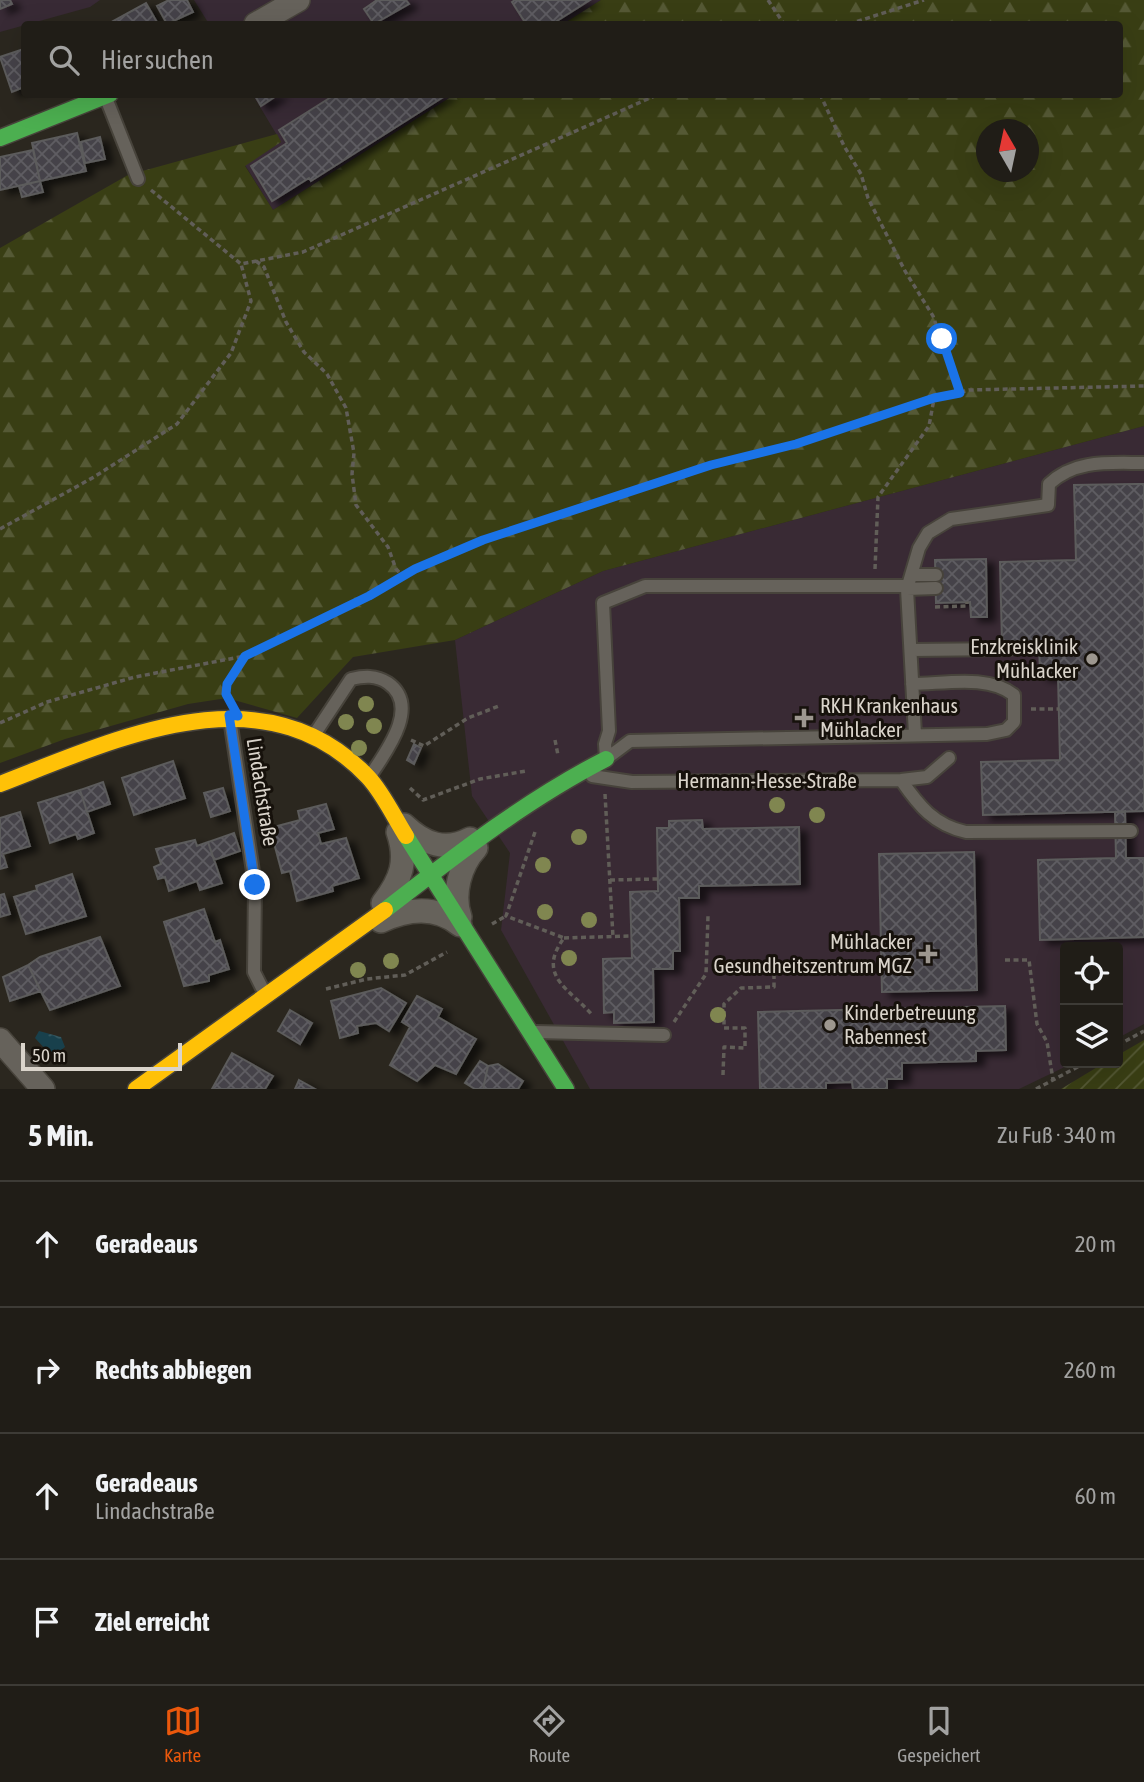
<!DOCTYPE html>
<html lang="de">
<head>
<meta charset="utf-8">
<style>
	body { margin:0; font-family:"Asap Condensed",sans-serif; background:#282620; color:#f1f3f6 }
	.controls { position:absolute; right:21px; bottom:21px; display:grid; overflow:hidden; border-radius:7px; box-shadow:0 7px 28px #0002 }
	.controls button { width:63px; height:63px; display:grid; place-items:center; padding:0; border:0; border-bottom:2px solid #3d3b36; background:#201d17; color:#f1f3f6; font:35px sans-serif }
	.compass { position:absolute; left:976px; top:119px; width:63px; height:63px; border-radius:50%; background:#201d17; box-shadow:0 7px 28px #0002; rotate:351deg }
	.scale { position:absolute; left:21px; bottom:18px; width:161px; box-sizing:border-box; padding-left:7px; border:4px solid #dad4cb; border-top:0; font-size:19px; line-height:24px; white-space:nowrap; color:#dad4cb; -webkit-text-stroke:5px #16110b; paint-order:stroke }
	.stop { position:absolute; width:21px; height:21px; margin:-16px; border:5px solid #1a73e8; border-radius:50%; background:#fff }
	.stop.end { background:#1a73e8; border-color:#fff; box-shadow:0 2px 7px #0008 }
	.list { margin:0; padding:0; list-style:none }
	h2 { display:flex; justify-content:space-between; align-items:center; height:91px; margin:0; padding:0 28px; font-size:30px }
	h2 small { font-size:23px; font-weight:400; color:#a2a2a1 }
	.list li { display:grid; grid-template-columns:46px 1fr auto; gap:21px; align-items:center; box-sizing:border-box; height:126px; padding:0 28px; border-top:2px solid #3d3b36 }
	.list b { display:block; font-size:26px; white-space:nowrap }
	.list p { margin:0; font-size:23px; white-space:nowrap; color:#a2a2a1 }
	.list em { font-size:23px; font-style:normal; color:#a2a2a1 }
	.icon { flex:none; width:38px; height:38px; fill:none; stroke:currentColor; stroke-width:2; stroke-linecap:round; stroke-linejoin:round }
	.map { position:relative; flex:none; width:1144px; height:1089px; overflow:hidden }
	.search { position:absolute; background:#201d17; box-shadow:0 7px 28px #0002; left:21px; right:21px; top:21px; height:77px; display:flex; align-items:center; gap:18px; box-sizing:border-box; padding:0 24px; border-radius:7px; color:#a2a2a1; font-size:26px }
	.sheet { height:595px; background:#201d17 }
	nav { display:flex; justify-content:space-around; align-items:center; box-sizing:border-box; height:98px; border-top:2px solid #3d3b36; background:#201d17; font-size:19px; color:#a2a2a1 }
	nav a { display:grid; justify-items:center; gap:4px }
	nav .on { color:#ea580c }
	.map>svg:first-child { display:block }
	.industrial { fill:#382a35 }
	.medical { fill:#392a34 }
	.forest { fill:url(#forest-firs); fill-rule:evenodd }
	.garden { fill:url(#garden-furrows) }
	.water { fill:url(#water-ripples) }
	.building { fill:url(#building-cross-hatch); stroke:#5c5b5b; stroke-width:2; filter:url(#shadow) }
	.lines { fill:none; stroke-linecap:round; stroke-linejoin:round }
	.lane-casing { stroke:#47433b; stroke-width:16 }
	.street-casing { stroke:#47433b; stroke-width:26 }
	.fast-casing { stroke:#47433b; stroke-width:19 }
	.slow-casing { stroke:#47433b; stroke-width:19 }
	.path { stroke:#615e58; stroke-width:3.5; stroke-dasharray:5 3.5; stroke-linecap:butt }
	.lane { stroke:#66625b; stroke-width:12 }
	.street { stroke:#66625b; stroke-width:23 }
	.fast { stroke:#4caf50; stroke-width:16 }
	.slow { stroke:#ffc107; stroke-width:16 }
	.tree { fill:#808650 }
	.route { stroke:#1a73e8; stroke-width:9 }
	.poi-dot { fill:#9d978f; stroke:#16110b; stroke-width:2.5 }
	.labels { text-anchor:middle; stroke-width:6; stroke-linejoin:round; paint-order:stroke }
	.poi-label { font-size:21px; fill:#dad4cb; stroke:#16110b; text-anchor:end }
	.street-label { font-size:21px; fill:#dad4cb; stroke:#16110b }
</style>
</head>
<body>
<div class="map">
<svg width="1144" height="1089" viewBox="0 0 1144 1089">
	<defs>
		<pattern id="forest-firs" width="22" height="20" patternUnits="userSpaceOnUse" patternTransform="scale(1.75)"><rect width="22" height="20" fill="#393e14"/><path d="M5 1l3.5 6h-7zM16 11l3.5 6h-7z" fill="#555935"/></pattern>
		<pattern id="garden-furrows" width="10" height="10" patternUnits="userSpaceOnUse" patternTransform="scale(1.75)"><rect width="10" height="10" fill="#393e14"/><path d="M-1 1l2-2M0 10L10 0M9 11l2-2" fill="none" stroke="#555935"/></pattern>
		<pattern id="water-ripples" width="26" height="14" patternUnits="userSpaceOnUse" patternTransform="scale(1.75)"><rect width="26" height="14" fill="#18404c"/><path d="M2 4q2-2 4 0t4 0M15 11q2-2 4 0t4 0" fill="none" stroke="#395b64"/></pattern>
		<pattern id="building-cross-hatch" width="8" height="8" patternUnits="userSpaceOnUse" patternTransform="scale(1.75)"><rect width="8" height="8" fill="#454349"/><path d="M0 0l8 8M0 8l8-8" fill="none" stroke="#5f5d62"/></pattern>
		<filter id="shadow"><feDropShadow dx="8" dy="4.5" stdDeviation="3.5" flood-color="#0009"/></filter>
	</defs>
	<rect width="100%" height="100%" fill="#2b271f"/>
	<path class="industrial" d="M0 0H100L90 7 0 32Z
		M194 0H601L563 24H209Z
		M253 95H454L273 210 245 165 281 142Z"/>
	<path class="medical" d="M1144 426V1024L1118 1038V947H1065V1063H1073L1019 1089H590L501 930 510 853 472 796 455 640 603 571Z"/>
	<path class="forest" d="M601 0H1144V426L603 571 455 640 353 657 297 718 227 698 188 704 65 739 0 763V248L128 175 277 134 281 142 245 166 273 210 454 95 1120 94V24H563ZM986 130H1028V172H986Z"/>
	<path class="garden" d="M1144 1040V1089H1061L1104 1063H1118V1055Z"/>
	<path class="water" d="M39 1031 61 1037 65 1047 57 1053 47 1051 35 1038Z"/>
	<path class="building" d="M0 0H10L12 4 0 9Z
		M169 0H187L193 12 167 24 157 6Z
		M377 0H406L409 4 374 24 364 9Z
		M515 0H590L552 24H526L512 2Z
		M146 3 158 24H108Z
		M24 49V87L12 92 0 57Z
		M254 94H279L261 106Z
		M336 94H448L311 181 309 178 272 201 251 166 287 143 279 130Z
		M77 133 86 171 40 181 32 143Z
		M100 137 105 159 85 163 81 142Z
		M33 150 40 181 0 190V157Z
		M40 181 43 192 22 197 19 186Z
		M1134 484H1144V811L983 815 981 762 1060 760 1058 676H1040L1039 641 1002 642 1000 562 1076 560 1074 485Z
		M986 559 987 617H971L970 602 936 603 935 560Z
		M414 744 421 748 414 764 407 760Z
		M173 761 185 798 134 815 122 778Z
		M103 782 110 804 87 812 80 790Z
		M223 788 230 811 211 817 204 793Z
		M80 790 94 833 78 839 76 834 50 843 38 803Z
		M326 804 334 829 318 833 321 844 346 838 359 878 332 886 333 891 297 901 290 871 282 873 270 828 300 820 298 811Z
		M1125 811 1126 858H1144V937L1040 940 1038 860 1116 858 1115 812Z
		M20 812 30 846 3 854 7 867 0 869V818Z
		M702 820 703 829 799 827 800 884 699 886V898H679L680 951H673V969H653L654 1022 614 1023V1012L604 1013 603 959 632 958 630 892 658 891 657 828H669V821Z
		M234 833 240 851 214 860 208 842Z
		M195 840 197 846 208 842 222 883 200 890 197 881 169 891 165 877 158 879 154 867 161 864 156 849Z
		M974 852 977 990 882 992 879 854Z
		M72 874 86 916 26 934 14 897 37 890 36 886Z
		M4 894 10 914 0 917V895Z
		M204 909 215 942 220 940 229 969 209 975V981L184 986 164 922Z
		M100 937 120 986 50 1010 28 965 40 957Z
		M28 965 41 991 10 1001 3 977Z
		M381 988 406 1003 389 1031 376 1023 357 1026 358 1033 340 1038 331 1001Z
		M417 996 442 1009 438 1017 476 1039 456 1074 435 1065 417 1081 390 1065 410 1027 402 1022Z
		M1005 1006 1006 1050 976 1051V1061L902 1063V1079H887V1089H853L852 1082 826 1083V1089H760L758 1012Z
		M290 1010 312 1023 300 1044 278 1031Z
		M232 1053 273 1076 265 1089H212Z
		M480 1061 488 1066 483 1089H475L465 1083Z
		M498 1064 523 1081 518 1089H483L488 1066Z
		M299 1080 315 1089H295Z"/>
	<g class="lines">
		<defs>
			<path id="lane" d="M106 98 138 179
				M911 575H936
				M907 586H645L603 603 609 731 605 744 606 759 630 741 987 734 1006 730 1014 722V695C988 674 943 684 912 684
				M907 589 936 588
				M911 650 1010 649
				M230 719 255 885 254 972 265 994
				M915 734 907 589 919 548 928 533 951 519 1048 505 1049 484C1075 459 1110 463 1144 463
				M314 735 351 679C364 676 376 675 388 683 421 706 386 752 370 776
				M592 776 632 782 901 780 927 777 949 758
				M901 780C919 806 934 825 966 832L1131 831
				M536 1032 664 1035"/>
			<path id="street" d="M256 24 298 0
				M404 825C424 844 445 852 470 839
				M383 903C401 880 408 861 398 832
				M460 917C452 894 460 865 476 848
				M381 921C407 909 436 905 460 925
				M0 1040 43 1089"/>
			<path id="fast" d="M0 138 110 94
				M406 836 566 1089
				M385 910C456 855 526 800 606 759"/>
			<path id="slow" d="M0 784C117 739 264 667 368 777 383 793 394 817 406 836
				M136 1089 385 910"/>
		</defs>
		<use href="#lane" class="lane-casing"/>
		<use href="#street" class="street-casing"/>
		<use href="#fast" class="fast-casing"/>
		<use href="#slow" class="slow-casing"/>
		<path class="path" d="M768 0 784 24
			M849 24 924 0
			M820 94 844 146 861 174 868 198 905 271 933 316 960 393
			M151 190 241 264 303 252 659 94
			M256 261 264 267 286 322 304 352 327 374 346 408 354 453 352 474 356 505 388 547 396 569 403 576
			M0 529 94 477 177 424 231 353 251 301 241 264
			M875 569 878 497 929 426 934 399
			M935 607 967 606V602
			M226 692 227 684 245 657
			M1031 709H1059
			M0 723 47 702 135 677 245 656 369 596 415 569 483 540 711 465 796 444 934 399 969 390 1144 386
			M411 740 424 746 468 718 499 706
			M555 740 558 755
			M410 788 423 800 480 779 526 771
			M605 794 613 937
			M535 832 506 916 564 938C535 977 572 990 593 1016
			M610 880 658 879
			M492 924 506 916
			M564 938 631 936
			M1005 960H1029L1037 1024 1047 1042 1053 1080
			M326 989 367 979 405 975 447 952
			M674 1022 706 974 708 916
			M1118 1045 1144 1031
			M723 1075 724 1047 745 1048V1028H724V1004L741 988 774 987V958
			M1036 1089 1085 1063"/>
		<use href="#lane" class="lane"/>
		<use href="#street" class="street"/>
		<use href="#fast" class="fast"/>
		<use href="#slow" class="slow"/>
	</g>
	<g class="tree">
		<circle cx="366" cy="704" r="8"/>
		<circle cx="346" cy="722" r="8"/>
		<circle cx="374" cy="726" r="8"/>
		<circle cx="359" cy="748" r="8"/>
		<circle cx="777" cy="805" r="8"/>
		<circle cx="817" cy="815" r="8"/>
		<circle cx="579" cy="837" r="8"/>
		<circle cx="543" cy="865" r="8"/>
		<circle cx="545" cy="912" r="8"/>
		<circle cx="589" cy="920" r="8"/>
		<circle cx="569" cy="958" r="8"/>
		<circle cx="391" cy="961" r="8"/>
		<circle cx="358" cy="970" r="8"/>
		<circle cx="718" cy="1015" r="8"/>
	</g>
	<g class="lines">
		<path class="route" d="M255 885 229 715 238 716 226 694 227 684 245 656 369 596 415 569 483 540 711 465 796 444 934 398 960 393 942 339"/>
	</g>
	<g class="poi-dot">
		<circle cx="1092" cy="659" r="7"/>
		<path d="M800.5 707.5h7v7h7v7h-7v7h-7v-7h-7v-7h7z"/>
		<path d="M924.5 943.5h7v7h7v7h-7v7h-7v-7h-7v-7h7z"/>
		<circle cx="830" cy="1025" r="7"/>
	</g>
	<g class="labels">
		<g class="poi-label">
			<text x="1078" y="654">Enzkreisklinik<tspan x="1078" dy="24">Mühlacker</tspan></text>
			<text x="820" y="713" text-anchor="start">RKH Krankenhaus<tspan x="820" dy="24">Mühlacker</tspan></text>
			<text x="912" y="949">Mühlacker<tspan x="912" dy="24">Gesundheitszentrum MGZ</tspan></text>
			<text x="844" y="1020" text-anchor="start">Kinderbetreuung<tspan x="844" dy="24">Rabennest</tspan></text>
		</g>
		<g class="street-label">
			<text x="767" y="788">Hermann-Hesse-Straße</text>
			<text transform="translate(262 792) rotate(81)" y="7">Lindachstraße</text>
		</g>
	</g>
</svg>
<div class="controls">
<button><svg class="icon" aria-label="locate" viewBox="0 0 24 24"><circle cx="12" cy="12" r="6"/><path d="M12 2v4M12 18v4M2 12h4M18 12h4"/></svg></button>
<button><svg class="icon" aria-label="layers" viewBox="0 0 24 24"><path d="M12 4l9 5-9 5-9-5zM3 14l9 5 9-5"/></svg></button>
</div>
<svg class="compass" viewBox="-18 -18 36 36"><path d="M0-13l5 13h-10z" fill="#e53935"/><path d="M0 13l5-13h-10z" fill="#a2a2a1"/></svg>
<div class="scale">50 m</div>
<div class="stop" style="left:942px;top:339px"></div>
<div class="stop end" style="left:255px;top:885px"></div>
<div class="search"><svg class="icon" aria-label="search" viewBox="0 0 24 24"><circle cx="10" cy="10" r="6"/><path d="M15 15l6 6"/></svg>Hier suchen</div>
</div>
<section class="sheet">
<h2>5 Min.<small>Zu Fuß · 340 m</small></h2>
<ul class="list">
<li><svg class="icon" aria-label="ahead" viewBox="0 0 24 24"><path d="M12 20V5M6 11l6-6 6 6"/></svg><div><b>Geradeaus</b></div><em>20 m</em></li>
<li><svg class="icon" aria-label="right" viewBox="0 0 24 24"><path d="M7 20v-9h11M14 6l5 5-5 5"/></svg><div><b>Rechts abbiegen</b></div><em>260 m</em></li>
<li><svg class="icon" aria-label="ahead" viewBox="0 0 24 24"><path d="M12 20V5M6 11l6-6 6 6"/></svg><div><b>Geradeaus</b><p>Lindachstraße</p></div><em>60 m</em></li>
<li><svg class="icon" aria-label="arrive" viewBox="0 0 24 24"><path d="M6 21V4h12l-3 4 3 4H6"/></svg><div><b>Ziel erreicht</b></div></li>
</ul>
</section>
<nav>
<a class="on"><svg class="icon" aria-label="map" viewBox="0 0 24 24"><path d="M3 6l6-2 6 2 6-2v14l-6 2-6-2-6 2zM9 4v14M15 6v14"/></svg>Karte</a>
<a><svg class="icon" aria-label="directions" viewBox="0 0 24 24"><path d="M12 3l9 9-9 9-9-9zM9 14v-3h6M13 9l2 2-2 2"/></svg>Route</a>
<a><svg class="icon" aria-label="saved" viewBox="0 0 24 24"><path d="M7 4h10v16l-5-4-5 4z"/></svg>Gespeichert</a>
</nav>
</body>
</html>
